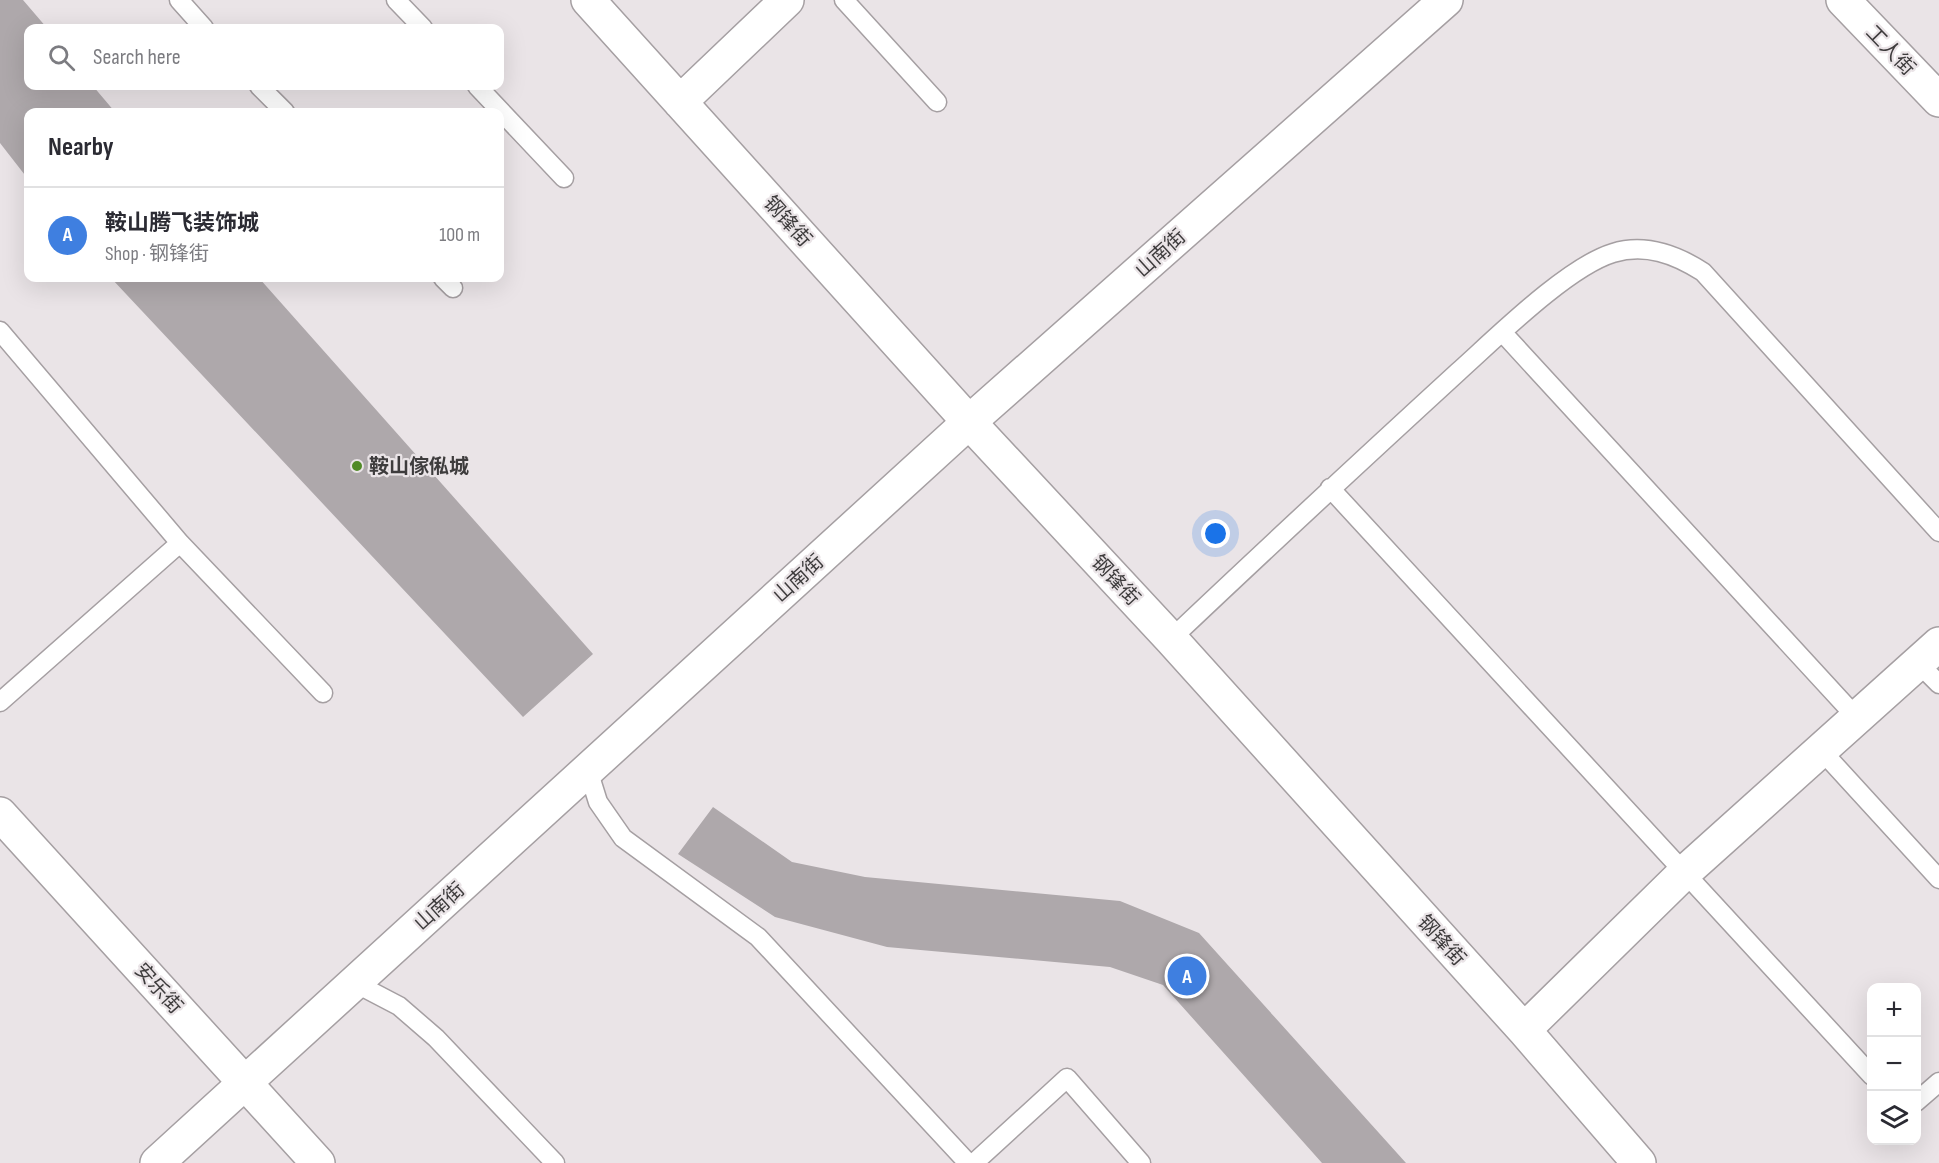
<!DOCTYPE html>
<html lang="en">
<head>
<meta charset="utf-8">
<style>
	body { margin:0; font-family:"Sofia Sans Condensed","Noto Sans SC",sans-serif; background:#f7f7f7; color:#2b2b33 }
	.controls { position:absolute; right:18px; bottom:18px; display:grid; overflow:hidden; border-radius:12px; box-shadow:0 6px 24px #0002 }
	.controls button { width:54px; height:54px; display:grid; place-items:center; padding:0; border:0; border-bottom:2px solid #e1e1e2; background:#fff; color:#2b2b33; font:30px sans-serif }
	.you { position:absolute; left:1216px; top:534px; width:21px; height:21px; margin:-15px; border:4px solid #fff; border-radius:50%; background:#1a73e8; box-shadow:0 0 0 9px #1a73e833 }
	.badge { display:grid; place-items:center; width:39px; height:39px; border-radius:50%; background:#db2777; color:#fff; font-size:20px; font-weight:700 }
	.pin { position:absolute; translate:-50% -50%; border:3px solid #fff; box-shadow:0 2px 6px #0006 }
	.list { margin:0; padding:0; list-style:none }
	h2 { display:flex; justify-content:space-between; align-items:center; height:78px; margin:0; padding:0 24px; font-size:26px }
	h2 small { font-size:20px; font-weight:400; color:#7c7c81 }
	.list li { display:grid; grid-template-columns:39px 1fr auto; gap:18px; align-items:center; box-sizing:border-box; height:96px; padding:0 24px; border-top:2px solid #e1e1e2 }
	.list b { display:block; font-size:22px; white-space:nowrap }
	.list p { margin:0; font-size:20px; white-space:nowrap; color:#7c7c81 }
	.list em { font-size:20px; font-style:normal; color:#7c7c81 }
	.icon { flex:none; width:33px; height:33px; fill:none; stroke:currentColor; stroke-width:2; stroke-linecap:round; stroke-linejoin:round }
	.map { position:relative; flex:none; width:1939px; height:1163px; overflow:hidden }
	.search { position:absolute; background:#fff; box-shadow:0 6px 24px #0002; left:24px; top:24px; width:480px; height:66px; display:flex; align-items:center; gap:15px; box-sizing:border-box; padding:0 21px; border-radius:12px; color:#7c7c81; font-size:22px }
	.panel { position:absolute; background:#fff; box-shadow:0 6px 24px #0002; left:24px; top:108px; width:480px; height:174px; border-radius:12px }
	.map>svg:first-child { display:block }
	.building { fill:#aea8ab }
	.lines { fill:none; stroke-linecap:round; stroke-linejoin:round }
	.lane-casing { stroke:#a59fa2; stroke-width:21 }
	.street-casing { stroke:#a59fa2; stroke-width:36 }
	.secondary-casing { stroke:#a59fa2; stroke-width:36 }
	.lane { stroke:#fff; stroke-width:18 }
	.street { stroke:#fff; stroke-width:33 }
	.secondary { stroke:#fff; stroke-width:33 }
	.poi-dot { fill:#518a27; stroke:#eae4e7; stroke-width:2 }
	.labels { text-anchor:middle; stroke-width:4.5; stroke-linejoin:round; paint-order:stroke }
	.street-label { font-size:20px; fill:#3e3c3d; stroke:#eae4e7 }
	.poi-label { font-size:20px; font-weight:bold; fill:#3e3c3d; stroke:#eae4e7; text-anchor:start }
</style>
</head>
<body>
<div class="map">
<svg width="1939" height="1163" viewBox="0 0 1939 1163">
	<rect width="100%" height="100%" fill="#eae4e7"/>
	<path class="building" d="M0 0H23L47 28H28V86H93L115 112H28V179L0 143Z
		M111 278H259L593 654 523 717Z
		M713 807 792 862 865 877 1120 901 1199 933 1406 1163H1322L1163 985 1110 967 887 947 775 917 678 854Z"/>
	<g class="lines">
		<defs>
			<path id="lane" d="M179 0 204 28
				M396 0 423 28
				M844 0 937 102
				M259 86 285 112
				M477 86 564 178
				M443 278 453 288
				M0 331 180 543 0 702
				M1502 332 1857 718
				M1330 488 1872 1076
				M180 543 323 693
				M1171 639C1266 549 1362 460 1458 372 1495 339 1567 267 1613 253 1645 243 1675 254 1703 272L1939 532
				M1918 663 1939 684
				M1821 750 1939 879
				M588 770 598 802 623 838 758 937 968 1163
				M355 983 399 1006 436 1038 555 1163
				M1916 1102 1939 1082
				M974 1163 1067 1078 1141 1163"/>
			<path id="street" d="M588 0 969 422 1171 639 1524 1030 1639 1163
				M1843 0 1939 100
				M680 102 787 0
				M1524 1030 1685 872 1939 644"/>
			<path id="secondary" d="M0 814 318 1163
				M157 1163 969 422 1446 0"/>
		</defs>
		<use href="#lane" class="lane-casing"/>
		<use href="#street" class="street-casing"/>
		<use href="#secondary" class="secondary-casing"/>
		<use href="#lane" class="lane"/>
		<use href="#street" class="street"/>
		<use href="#secondary" class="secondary"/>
	</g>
	<circle class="poi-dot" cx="357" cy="466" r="6"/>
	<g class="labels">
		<g class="street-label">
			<text transform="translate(1891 50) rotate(46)" y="7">工人街</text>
			<text transform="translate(788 221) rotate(48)" y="7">钢锋街</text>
			<text transform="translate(1160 253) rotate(-42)" y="7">山南街</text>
			<text transform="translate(798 578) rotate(-42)" y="7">山南街</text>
			<text transform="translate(1116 580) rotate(47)" y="7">钢锋街</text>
			<text transform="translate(439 906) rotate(-42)" y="7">山南街</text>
			<text transform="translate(1442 940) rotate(48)" y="7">钢锋街</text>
			<text transform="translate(159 988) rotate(48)" y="7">安乐街</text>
		</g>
		<g class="poi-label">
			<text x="369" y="473">鞍山傢俬城</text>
		</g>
	</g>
</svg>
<div class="controls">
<button>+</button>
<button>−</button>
<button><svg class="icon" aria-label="layers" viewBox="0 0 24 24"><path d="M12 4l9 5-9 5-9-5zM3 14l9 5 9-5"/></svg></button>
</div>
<div class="you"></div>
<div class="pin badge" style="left:1187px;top:976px;background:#3f7fe0">A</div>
<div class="search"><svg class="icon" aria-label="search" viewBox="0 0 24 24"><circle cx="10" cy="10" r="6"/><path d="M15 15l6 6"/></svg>Search here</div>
<section class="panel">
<h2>Nearby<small></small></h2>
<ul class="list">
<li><span class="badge" style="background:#3f7fe0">A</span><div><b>鞍山腾飞装饰城</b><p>Shop · 钢锋街</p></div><em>100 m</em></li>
</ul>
</section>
</div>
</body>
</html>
